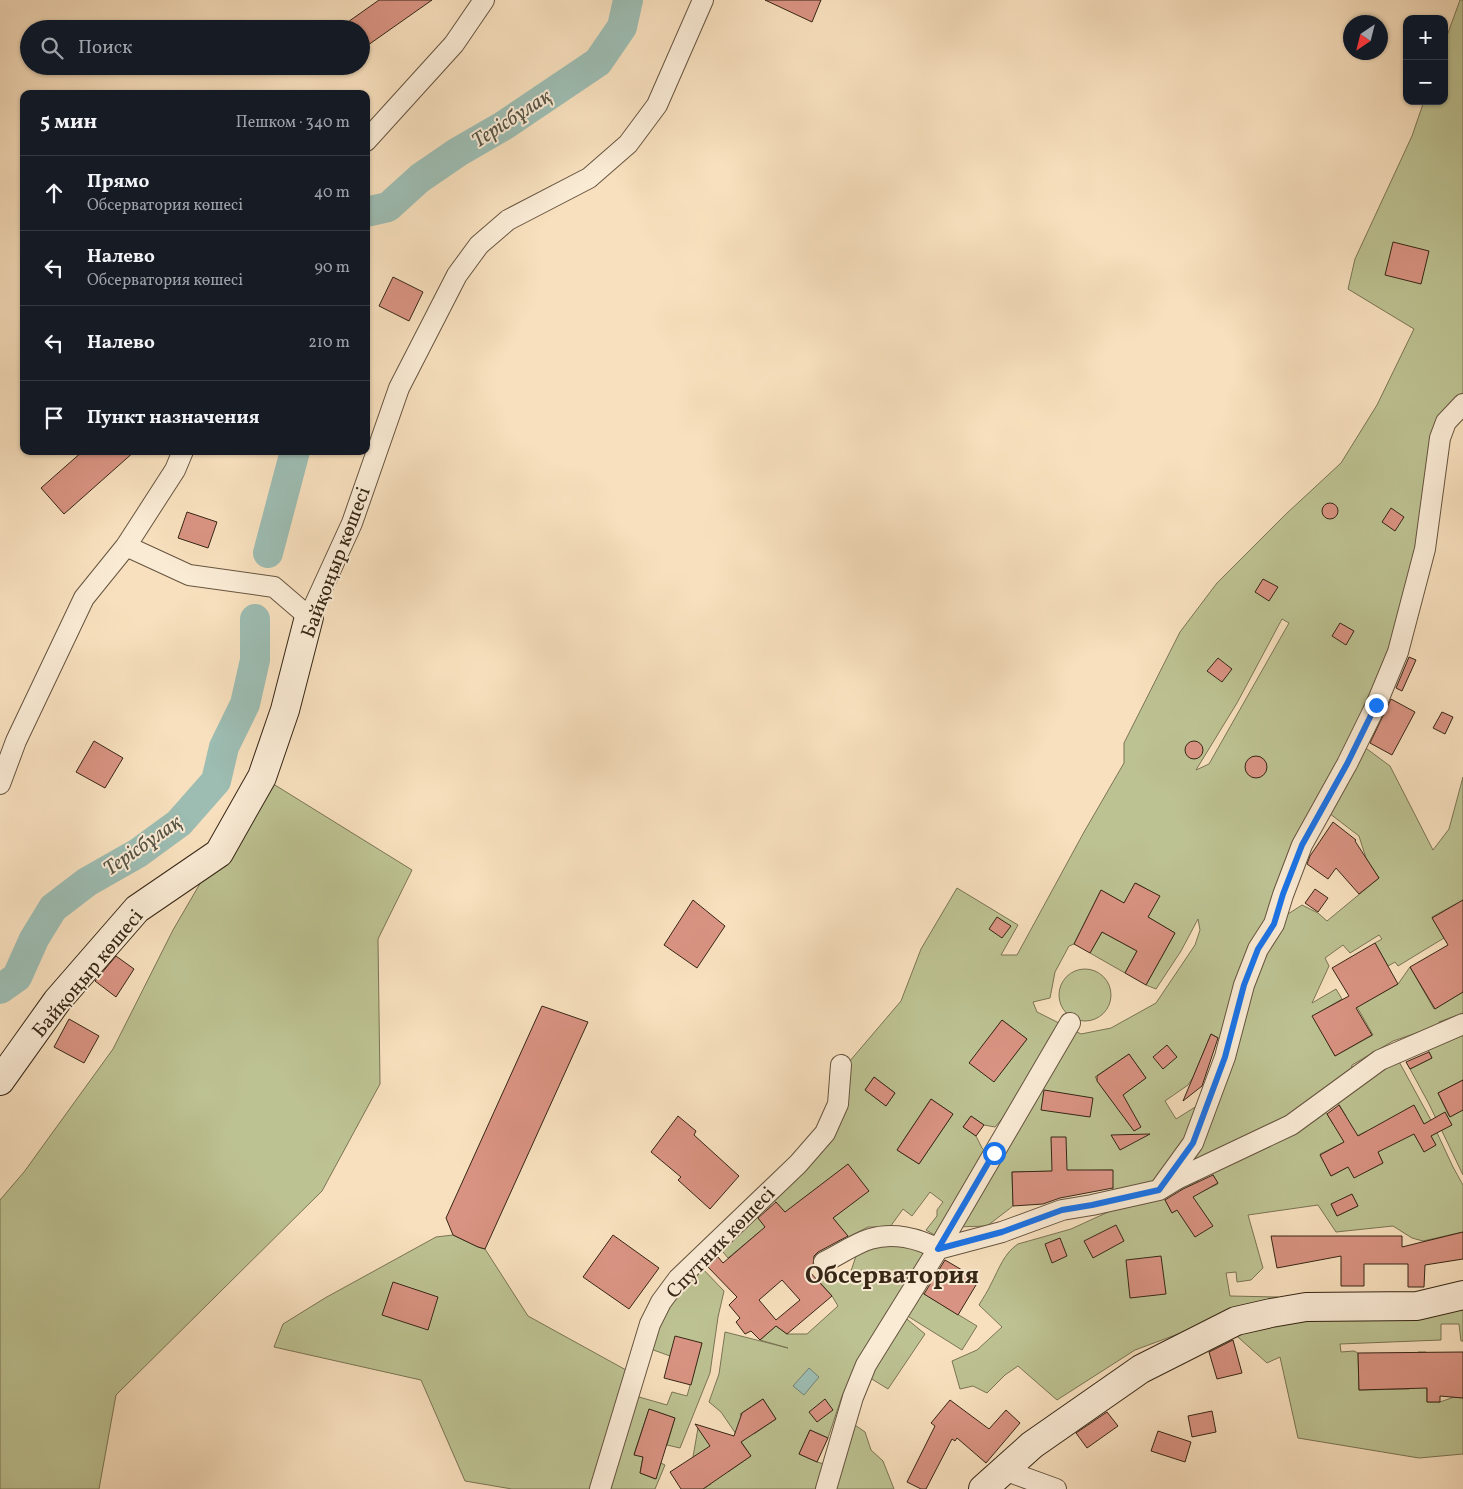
<!DOCTYPE html>
<html lang="ru">
<head>
<meta charset="utf-8">
<style>
	body { margin:0; font-family:Vollkorn,serif; background:#242831; color:#f1f3f6 }
	.controls { position:absolute; right:15px; top:15px; display:grid; overflow:hidden; border-radius:10px; box-shadow:0 1px 4px #0004 }
	.controls button { width:45px; height:45px; display:grid; place-items:center; padding:0; border:0; border-bottom:1px solid #363941; background:#171b24; color:#f1f3f6; font:25px sans-serif }
	.compass { position:absolute; left:1343px; top:15px; width:45px; height:45px; border-radius:50%; background:#171b24; box-shadow:0 1px 4px #0004; rotate:215deg }
	.stop { position:absolute; width:15px; height:15px; margin:-11px; border:4px solid #1a73e8; border-radius:50%; background:#fff }
	.stop.end { background:#1a73e8; border-color:#fff; box-shadow:0 1px 5px #0008 }
	.list { margin:0; padding:0; list-style:none }
	h2 { display:flex; justify-content:space-between; align-items:center; height:65px; margin:0; padding:0 20px; font-size:21px }
	h2 small { font-size:16px; font-weight:400; color:#9ea1a6 }
	.list li { display:grid; grid-template-columns:32px 1fr auto; gap:15px; align-items:center; box-sizing:border-box; height:75px; padding:0 20px; border-top:1px solid #363941 }
	.list b { display:block; font-size:19px; white-space:nowrap }
	.list p { margin:0; font-size:16px; white-space:nowrap; color:#9ea1a6 }
	.list em { font-size:16px; font-style:normal; color:#9ea1a6 }
	.icon { flex:none; width:28px; height:28px; fill:none; stroke:currentColor; stroke-width:2; stroke-linecap:round; stroke-linejoin:round }
	.map { position:relative; flex:none; width:1463px; height:1489px; overflow:hidden }
	.search { position:absolute; background:#171b24; box-shadow:0 1px 4px #0004; left:20px; top:20px; width:350px; height:55px; display:flex; align-items:center; gap:12px; box-sizing:border-box; padding:0 18px; border-radius:28px; color:#9ea1a6; font-size:19px }
	.panel { position:absolute; background:#171b24; box-shadow:0 1px 4px #0004; left:20px; top:90px; width:350px; height:365px; border-radius:10px }
	.map>svg:first-child { display:block }
	.green { fill:#bdc292; stroke:#7a7454; fill-rule:evenodd }
	.water { fill:#9dbdb3; stroke:#748174 }
	.lines { fill:none; stroke-linecap:round; stroke-linejoin:round }
	.river { stroke:#9dbdb3; stroke-width:30 }
	.building { fill:#d99382; stroke:#362615; fill-rule:evenodd }
	.street-casing { stroke:#66543f; stroke-width:22 }
	.secondary-casing { stroke:#362615; stroke-width:30 }
	.street { stroke:#faebd5; stroke-width:20 }
	.secondary { stroke:#faebd5; stroke-width:28 }
	.route { stroke:#1a73e8; stroke-width:6 }
	.labels { text-anchor:middle; stroke-width:4; stroke-linejoin:round; paint-order:stroke }
	.street-label { font-size:20px; fill:#362615; stroke:#faebd5 }
	.water-label { font-size:21px; font-style:italic; fill:#555344; stroke:#faebd5 }
	.district-label { font-size:25px; font-weight:bold; fill:#362615; stroke:#faebd5 }
</style>
</head>
<body>
<div class="map">
<svg width="1463" height="1489" viewBox="0 0 1463 1489">
	<rect width="100%" height="100%" fill="#f8e0be"/>
	<filter id="stains"><feTurbulence type="fractalNoise" baseFrequency=".004" numOctaves="4"/><feColorMatrix values="0 0 0 0 .2 0 0 0 0 .09 0 0 0 0 .02 0 0 0 .5 -.17"/></filter>
	<radialGradient id="worn" r=".72"><stop offset=".6" stop-color="#630" stop-opacity="0"/><stop offset="1" stop-color="#630" stop-opacity=".3"/></radialGradient>
	<path class="green" d="M1460 0H1463V404L1446 422 1440 438 1425 549 1398 652 1376 705 1347 764 1302 845 1283 894 1274 923 1302 905 1318 913 1327 921 1379 878 1366 858 1359 836 1325 810 1363 746 1390 766 1433 850 1449 829 1463 777V900L1432 917 1444 938 1398 966 1395 962 1388 966 1375 943 1382 939 1379 935 1350 953 1343 945 1325 958 1329 966 1312 1003 1336 989 1342 999 1313 1016 1335 1056 1373 1035 1357 1007 1398 984 1410 967 1434 1009 1463 992V1013L1439 1022 1443 1033 1429 1039 1425 1030 1393 1041 1352 1065 1349 1082 1334 1092 1332 1085 1287 1118 1291 1125 1209 1164 1206 1158 1176 1176 1175 1174 1198 1140 1196 1135 1225 1057 1234 1023 1222 1040 1211 1034 1194 1076 1188 1085 1165 1101 1176 1119 1200 1104 1201 1113 1190 1142 1164 1180 1113 1194 1112 1170 1012 1172 1013 1206 987 1226 956 1227 1014 1132 1045 1071 1071 1029 1081 1034 1111 1028 1156 1003 1195 945 1200 930 1198 919 1181 951 1156 989 1146 985 1175 933 1148 917 1159 896 1136 883 1124 903 1101 890 1074 944 1069 946 1055 972 1050 998 1033 1002 1037 1012 1061 1024 1013 1106 995 1127 984 1125 971 1116 963 1127 976 1136 982 1148 985 1151 979 1174 938 1237 926 1230 937 1216V1210L943 1202 930 1192 912 1216 903 1209 890 1227H868L848 1237 833 1218 868 1191 848 1165 800 1201 804 1207 791 1219 799 1228 772 1250 758 1233 728 1258 718 1246 752 1211 766 1227 773 1221 779 1229 791 1219 770 1196 803 1167 837 1125 845 1107 846 1075 849 1062 901 1001 921 949 957 888 1018 925 1001 955H1017L1084 832 1124 763V743L1180 632 1217 583 1286 514 1341 463 1377 405 1414 329 1348 289 1355 259 1412 136 1424 101H1444V44ZM1282 619 1289 623 1209 764 1196 770 1237 703ZM1002 1020 1027 1039 994 1081 970 1063ZM1129 1054 1146 1078 1113 1102 1095 1077ZM874 1077 895 1093 886 1106 865 1090ZM931 1099 953 1114 919 1164 897 1150Z
		M262 777 412 870 378 939 380 1084 322 1191 116 1395 99 1489H0V1200L24 1172 113 1049 173 930Z
		M1102 932 1137 951 1125 973 1090 953Z
		M1059 995a26 26 0 1 1 52 0a26 26 0 1 1-52 0Z
		M1463 1029V1080L1438 1093 1449 1116 1463 1110V1175L1429 1104 1410 1069 1432 1058 1425 1044Z
		M1397 1058 1432 1122 1453 1167 1463 1185V1232L1423 1241 1412 1238 1393 1226 1336 1232 1318 1205 1248 1215 1263 1268 1251 1280 1237 1282 1236 1272 1226 1273 1230 1296 1278 1297V1306L1232 1314 1135 1350 1057 1400 1018 1366 1005 1375 987 1393 973 1386 960 1389 952 1361 977 1350 1002 1327 979 1305C983 1298 988 1291 991 1284 999 1269 1004 1253 1018 1244L1071 1229 1117 1208 1162 1194 1172 1213 1188 1204 1178 1185 1194 1175 1203 1191 1218 1184 1209 1167 1322 1105 1333 1124 1346 1116 1335 1098ZM1367 1131 1383 1163 1365 1172 1359 1161 1331 1176 1320 1154ZM1352 1195 1358 1206 1337 1216 1331 1204Z
		M453 1235 478 1247 485 1249 528 1316 626 1370 591 1489H512L465 1481 421 1380 274 1347 283 1324 325 1298 436 1237Z
		M900 1243 932 1252 851 1379 842 1396 828 1438 810 1430 799 1454 817 1462 838 1468 849 1421 865 1432 871 1450 883 1461 894 1489H703L711 1484 693 1457 698 1428 728 1472 751 1456 721 1412 709 1402 719 1374 725 1332 788 1348 760 1340 776 1326 787 1334H807L838 1306 832 1296 818 1280 831 1268 847 1283 860 1244ZM763 1399 776 1419 754 1434 740 1414Z
		M699 1265 724 1291 718 1317 710 1373 680 1448 667 1445 675 1418 649 1409 634 1454 643 1457 640 1473 655 1479 661 1463 665 1465 655 1489H610L632 1395 667 1405 672 1392 687 1396 702 1343 670 1356 648 1348 654 1327Z
		M921 1292 977 1326 962 1350 906 1315Z
		M1463 1297V1341H1461L1459 1324H1441V1340L1340 1344 1341 1352 1354 1351 1358 1353 1359 1390 1409 1389V1367H1418V1352H1426L1427 1402H1440L1454 1397 1463 1398V1454L1419 1458 1298 1438 1280 1357 1267 1363 1230 1330Z
		M902 1315 925 1334 888 1389 867 1376Z"/>
	<path class="water" d="M809 1368 819 1377 804 1395 793 1386Z"/>
	<g class="lines">
		<path class="river" d="M366 212 388 207 420 178 458 152 503 126 598 62 622 27 628 0
			M268 553 295 451
			M0 989 17 977 34 939 53 908 87 882 138 853 179 823 216 781 224 747 245 704 255 660V619"/>
	</g>
	<path class="building" d="M379 0H432L361 50V29H338Z
		M765 0H821L812 22Z
		M1393 242 1429 251 1421 284 1385 275Z
		M393 277 423 292 409 321 379 306Z
		M83 451H135L64 514 41 488Z
		M1322 511a8 8 0 1 1 16 0a8 8 0 1 1-16 0Z
		M1391 508 1404 517 1395 531 1382 522Z
		M187 512 217 522 208 548 178 538Z
		M1263 579 1278 587 1269 601 1255 592Z
		M1340 623 1354 631 1346 645 1332 636Z
		M1409 657 1416 660 1402 691 1396 688Z
		M1218 658 1232 669 1222 682 1207 671Z
		M1391 699 1415 712 1392 755 1370 743Z
		M1442 712 1453 717 1445 734 1433 728Z
		M94 741 123 758 105 788 76 772Z
		M1185 750a9 9 0 1 1 18 0a9 9 0 1 1-18 0Z
		M1245 767a11 11 0 1 1 22 0a11 11 0 1 1-22 0Z
		M1333 822 1356 840 1355 841 1379 878 1359 894 1336 868 1328 879 1307 864 1310 856Z
		M1135 883 1160 896 1148 917 1175 933 1146 985 1125 973 1137 951 1102 932 1090 953 1074 944 1101 890 1124 903Z
		M1315 889 1328 898 1318 912 1305 903Z
		M693 900 725 926 697 968 664 945Z
		M1463 900V992L1435 1009 1410 967 1448 945 1432 918Z
		M997 917 1011 926 1002 938 989 929Z
		M1375 943 1398 984 1356 1008 1372 1035 1335 1056 1312 1016 1349 996 1332 968Z
		M116 956 134 969 116 997 95 981Z
		M542 1006 588 1022 485 1249 478 1247 453 1235 446 1218Z
		M69 1019 99 1036 84 1063 54 1047Z
		M1002 1020 1027 1039 994 1082 969 1063Z
		M1211 1034 1218 1038 1202 1086 1183 1101Z
		M1167 1045 1177 1057 1163 1069 1153 1057Z
		M1429 1052 1432 1058 1410 1069 1406 1062Z
		M1129 1054 1146 1078 1123 1095 1141 1127 1134 1131 1097 1081V1076Z
		M874 1077 895 1093 886 1106 865 1090Z
		M1463 1080V1110L1450 1117 1438 1093Z
		M1044 1090 1093 1098 1090 1117 1041 1110Z
		M931 1099 953 1114 919 1164 897 1150Z
		M1339 1105 1358 1136 1414 1105 1424 1124 1445 1112 1452 1125 1431 1136 1436 1145 1424 1152 1414 1134 1378 1152 1383 1163 1354 1178 1348 1167 1331 1176 1320 1155 1344 1142 1327 1114Z
		M678 1116 696 1131 694 1135 739 1176 710 1209 678 1180 681 1177 651 1152Z
		M971 1116 984 1125 976 1136 963 1127Z
		M1150 1134 1120 1150 1111 1135Z
		M1051 1137H1066L1067 1170H1113V1188L1060 1198 1043 1204 1013 1206 1012 1172 1052 1171Z
		M848 1164 869 1191 833 1218 848 1236 818 1252 814 1256 813 1266 808 1270 832 1296 787 1334 776 1326 760 1340 751 1331 745 1334 736 1322 740 1318 729 1305 737 1297 708 1267 718 1257 723 1263 765 1227 758 1218 776 1202 785 1212ZM782 1280 800 1300 776 1320 759 1300Z
		M1213 1175 1218 1183 1193 1197 1213 1226 1195 1237 1177 1210 1172 1213 1165 1200 1183 1189Z
		M1352 1194 1358 1206 1337 1216 1331 1204Z
		M1116 1225 1124 1241 1093 1258 1084 1241Z
		M1463 1232V1259L1425 1265 1424 1287H1408V1264H1364V1286H1341V1256L1277 1268 1271 1236H1402V1247Z
		M613 1235 659 1268 629 1309 583 1277Z
		M1060 1238 1067 1256 1052 1263 1045 1244Z
		M1161 1256 1166 1294 1130 1298 1126 1260Z
		M945 1260 979 1280 958 1315 924 1294Z
		M393 1282 438 1297 428 1330 382 1315Z
		M675 1336 702 1343 691 1385 664 1378Z
		M1233 1340 1242 1373 1217 1379 1209 1352Z
		M1463 1352V1398L1440 1396V1402H1427V1388L1359 1390 1358 1353Z
		M763 1399 776 1419 741 1442 751 1456 703 1489H681L670 1472 710 1446 695 1424 734 1436 742 1413Z
		M825 1399 833 1410 817 1422 809 1412Z
		M950 1400 989 1429 1006 1410 1020 1423 986 1463 957 1438 955 1441 952 1439 926 1489H921L907 1482 935 1426 931 1423Z
		M649 1409 675 1418 656 1479 640 1473 643 1457 634 1455Z
		M1212 1411 1216 1432 1192 1437 1188 1416Z
		M1107 1412 1118 1426 1087 1448 1076 1433Z
		M810 1430 828 1438 817 1462 799 1454Z
		M1158 1431 1191 1442 1185 1462 1151 1451Z"/>
	<g class="lines">
		<defs>
			<path id="street" d="M366 141 454 44 484 0
				M126 546 189 575 274 587 309 617 352 523 399 388 457 275 479 245 508 220 589 178 628 144 657 105 703 0
				M0 784 16 741 84 598 126 546 175 470 183 451
				M1159 1190 1193 1143 1225 1057 1244 985 1258 949 1274 924 1283 895 1302 845 1347 764 1376 705 1398 652 1425 549 1440 438 1446 422 1463 404
				M824 1262C839 1255 854 1244 870 1239 893 1232 918 1238 938 1249L1002 1232 1062 1210 1092 1205 1159 1190 1177 1179 1291 1125 1380 1060 1463 1024
				M1004 1470 1056 1489
				M600 1489 650 1324 661 1302 678 1279 798 1164 825 1133 838 1104 841 1065
				M826 1489 853 1397 866 1365 938 1249 1070 1023"/>
			<path id="secondary" d="M0 1081 57 1001 137 909 219 853 262 777 285 710 309 617
				M983 1489 1032 1445 1141 1369 1236 1321 1271 1313 1306 1307 1417 1306 1463 1295"/>
		</defs>
		<use href="#street" class="street-casing"/>
		<use href="#secondary" class="secondary-casing"/>
		<use href="#street" class="street"/>
		<use href="#secondary" class="secondary"/>
	</g>
	<g class="lines">
		<path class="route" d="M994 1153 938 1249 1002 1232 1062 1210 1092 1205 1159 1190 1193 1143 1225 1057 1244 985 1258 949 1274 924 1283 894 1302 845 1347 764 1376 705"/>
	</g>
	<g class="labels">
		<g class="street-label">
			<text transform="translate(335 562) rotate(-69)" y="7">Байқоңыр көшесі</text>
			<text transform="translate(87 973) rotate(-50)" y="7">Байқоңыр көшесі</text>
			<text transform="translate(720 1242) rotate(-46)" y="7">Спутник көшесі</text>
		</g>
		<g class="water-label">
			<text transform="translate(511 118) rotate(-33)" y="7">Терісбұлақ</text>
			<text transform="translate(142 845) rotate(-35)" y="7">Терісбұлақ</text>
		</g>
		<g class="district-label">
			<text x="892" y="1283">Обсерватория</text>
		</g>
	</g>
	<rect width="100%" height="100%" filter="url(#stains)"/>
	<rect width="100%" height="100%" fill="url(#worn)"/>
</svg>
<div class="controls">
<button>+</button>
<button>−</button>
</div>
<svg class="compass" viewBox="-18 -18 36 36"><path d="M0-13l5 13h-10z" fill="#e53935"/><path d="M0 13l5-13h-10z" fill="#9ea1a6"/></svg>
<div class="stop" style="left:994px;top:1153px"></div>
<div class="stop end" style="left:1376px;top:705px"></div>
<div class="search"><svg class="icon" aria-label="search" viewBox="0 0 24 24"><circle cx="10" cy="10" r="6"/><path d="M15 15l6 6"/></svg>Поиск</div>
<section class="panel">
<h2>5 мин<small>Пешком · 340 m</small></h2>
<ul class="list">
<li><svg class="icon" aria-label="ahead" viewBox="0 0 24 24"><path d="M12 20V5M6 11l6-6 6 6"/></svg><div><b>Прямо</b><p>Обсерватория көшесі</p></div><em>40 m</em></li>
<li><svg class="icon" aria-label="left" viewBox="0 0 24 24"><path d="M17 20v-9H6M10 6l-5 5 5 5"/></svg><div><b>Налево</b><p>Обсерватория көшесі</p></div><em>90 m</em></li>
<li><svg class="icon" aria-label="left" viewBox="0 0 24 24"><path d="M17 20v-9H6M10 6l-5 5 5 5"/></svg><div><b>Налево</b></div><em>210 m</em></li>
<li><svg class="icon" aria-label="arrive" viewBox="0 0 24 24"><path d="M6 21V4h12l-3 4 3 4H6"/></svg><div><b>Пункт назначения</b></div></li>
</ul>
</section>
</div>
</body>
</html>
